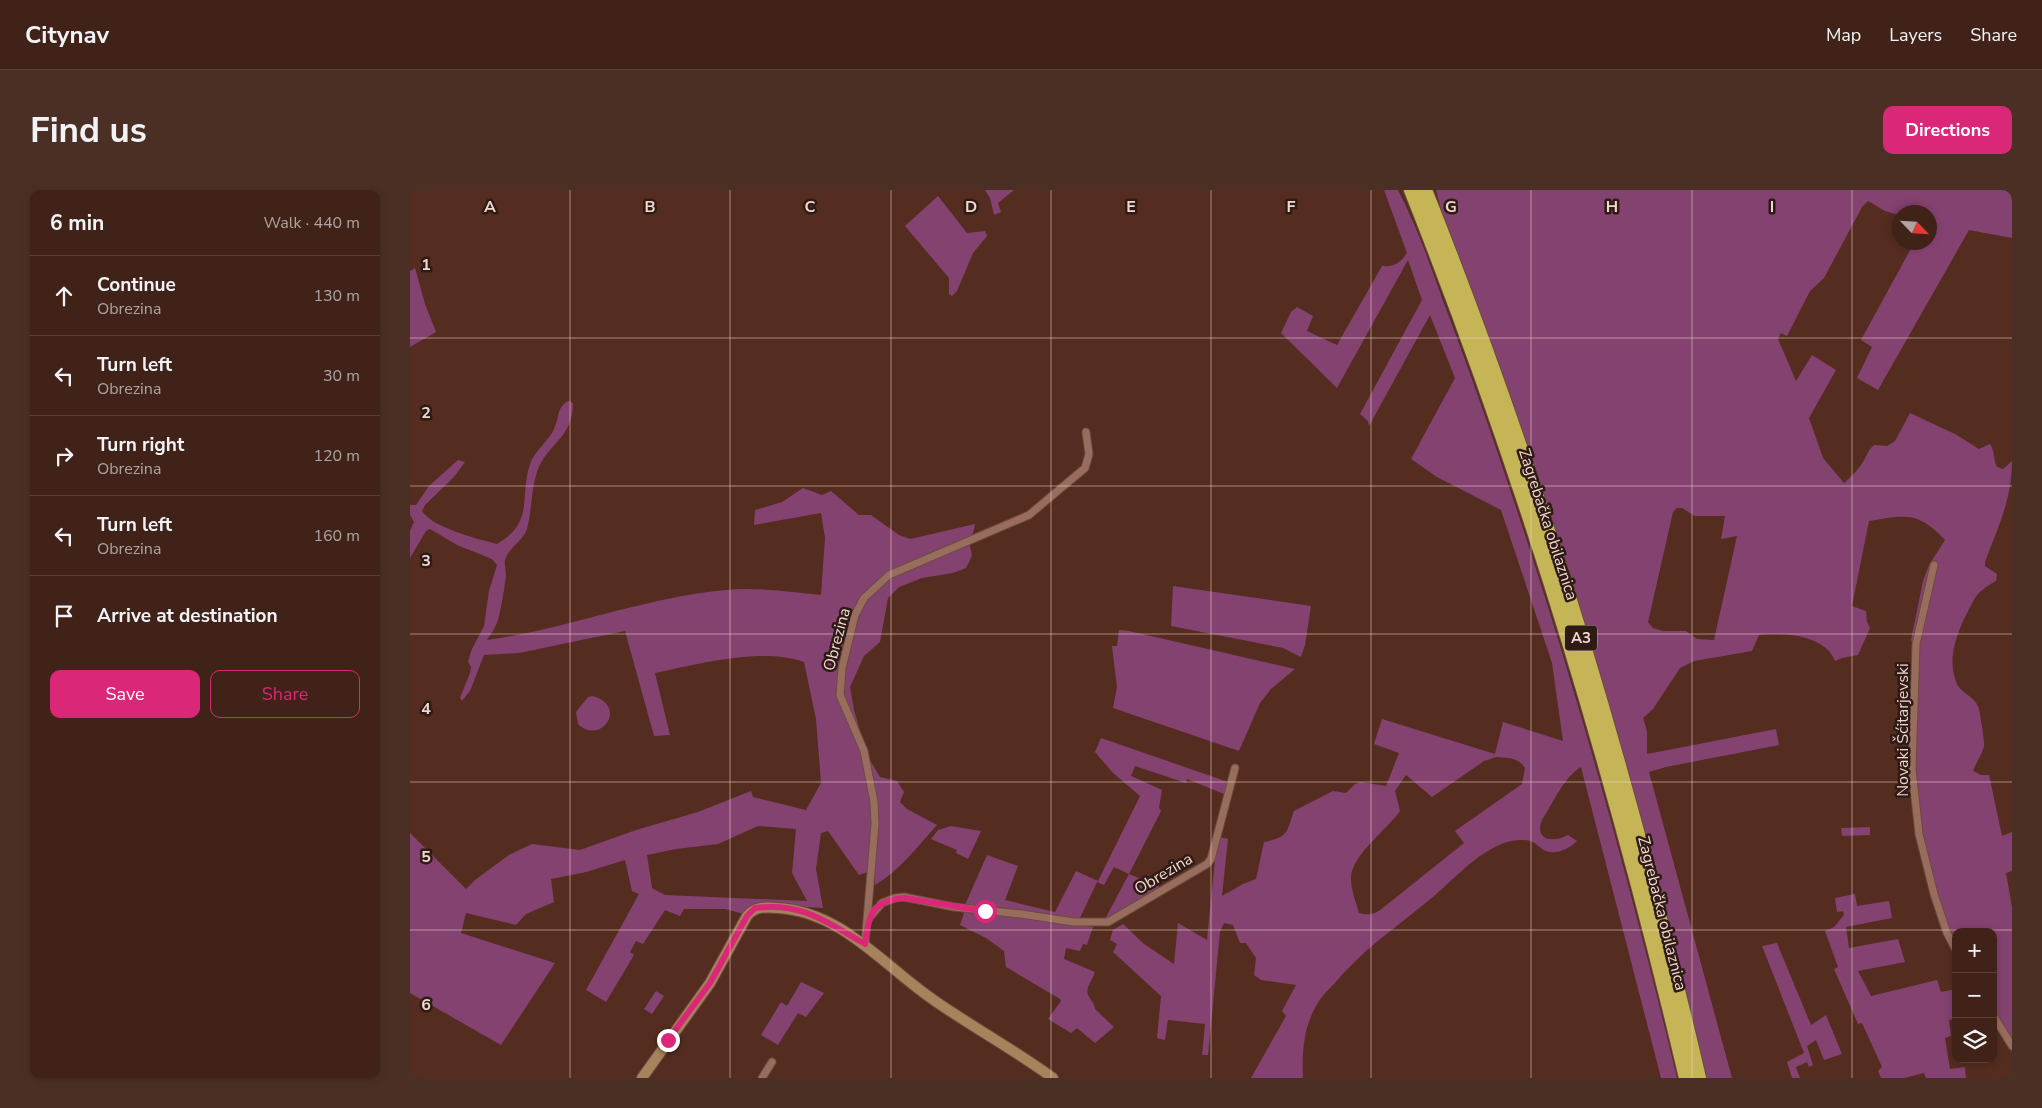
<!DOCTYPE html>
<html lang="en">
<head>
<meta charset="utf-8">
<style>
	body { margin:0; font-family:"Nunito Sans",sans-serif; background:#4b2f25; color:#f1f3f6 }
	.controls { position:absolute; right:15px; bottom:15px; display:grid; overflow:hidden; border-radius:10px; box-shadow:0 2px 8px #0003 }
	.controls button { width:45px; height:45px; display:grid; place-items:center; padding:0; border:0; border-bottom:1px solid #593f37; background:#402218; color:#f1f3f6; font:25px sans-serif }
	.compass { position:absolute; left:1482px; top:15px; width:45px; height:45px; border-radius:50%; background:#402218; box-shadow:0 2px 8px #0003; rotate:115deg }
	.stop { position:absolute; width:15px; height:15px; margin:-11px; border:4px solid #db2777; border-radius:50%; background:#fff }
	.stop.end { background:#db2777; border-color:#fff; box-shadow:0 1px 5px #0008 }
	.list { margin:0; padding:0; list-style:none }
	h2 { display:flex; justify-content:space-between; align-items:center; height:65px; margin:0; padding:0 20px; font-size:21px }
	h2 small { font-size:16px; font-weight:400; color:#aea4a2 }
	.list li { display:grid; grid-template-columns:32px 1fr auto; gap:15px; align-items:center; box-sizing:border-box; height:80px; padding:0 20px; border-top:1px solid #593f37 }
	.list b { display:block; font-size:19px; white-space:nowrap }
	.list p { margin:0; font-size:16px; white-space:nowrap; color:#aea4a2 }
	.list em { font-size:16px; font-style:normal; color:#aea4a2 }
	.actions { display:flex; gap:10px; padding:15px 20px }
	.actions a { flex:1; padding:11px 0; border:1px solid #db2777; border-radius:10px; text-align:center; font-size:18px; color:#db2777 }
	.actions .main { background:#db2777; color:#fff }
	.icon { flex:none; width:28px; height:28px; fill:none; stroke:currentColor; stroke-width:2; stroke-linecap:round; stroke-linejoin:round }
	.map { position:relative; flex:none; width:1602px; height:888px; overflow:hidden; border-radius:10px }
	header { display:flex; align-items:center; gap:30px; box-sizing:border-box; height:70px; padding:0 25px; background:#402218; border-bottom:1px solid #593f37 }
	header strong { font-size:24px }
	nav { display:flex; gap:28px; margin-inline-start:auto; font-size:18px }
	.intro { display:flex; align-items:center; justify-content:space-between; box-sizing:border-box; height:120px; padding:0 30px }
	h1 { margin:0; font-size:35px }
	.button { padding:12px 22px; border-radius:10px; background:#db2777; color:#fff; font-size:18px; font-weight:700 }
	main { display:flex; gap:30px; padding:0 30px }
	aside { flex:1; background:#402218; border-radius:10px; box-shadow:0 2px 8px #0003 }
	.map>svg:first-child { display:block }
	.green { fill:#844270; fill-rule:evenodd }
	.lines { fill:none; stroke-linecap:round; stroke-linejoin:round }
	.street-casing { stroke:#6c4b3f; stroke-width:9 }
	.secondary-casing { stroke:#6c4b3f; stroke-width:12 }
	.highway-casing { stroke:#6c4b3f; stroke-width:16 }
	.street { stroke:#996d5d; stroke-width:7 }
	.secondary { stroke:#a6835b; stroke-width:10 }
	.highway { stroke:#c5b557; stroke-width:14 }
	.route { stroke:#db2777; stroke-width:6 }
	.grid { fill:none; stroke:#f1d7ce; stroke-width:1; stroke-opacity:0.55 }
	.labels { text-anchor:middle; stroke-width:5; stroke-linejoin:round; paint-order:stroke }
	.shield { fill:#2e1b15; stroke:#b69f96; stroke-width:1 }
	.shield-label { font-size:15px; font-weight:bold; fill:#f1d7ce }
	.street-label { font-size:16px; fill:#f1d7ce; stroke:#2e1b15 }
	.grid-label { font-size:16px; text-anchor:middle; font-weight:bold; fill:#f1d7ce; stroke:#2e1b15; stroke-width:5; stroke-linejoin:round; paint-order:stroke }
</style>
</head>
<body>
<header>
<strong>Citynav</strong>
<nav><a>Map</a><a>Layers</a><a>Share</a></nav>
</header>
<div class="intro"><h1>Find us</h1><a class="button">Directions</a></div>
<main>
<aside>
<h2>6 min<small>Walk · 440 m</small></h2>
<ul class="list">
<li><svg class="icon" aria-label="ahead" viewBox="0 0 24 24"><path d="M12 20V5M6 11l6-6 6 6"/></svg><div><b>Continue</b><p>Obrezina</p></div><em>130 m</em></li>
<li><svg class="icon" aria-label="left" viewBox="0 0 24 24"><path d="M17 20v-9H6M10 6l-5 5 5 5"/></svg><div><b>Turn left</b><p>Obrezina</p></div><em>30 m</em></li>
<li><svg class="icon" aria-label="right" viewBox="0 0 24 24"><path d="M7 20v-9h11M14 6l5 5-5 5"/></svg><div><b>Turn right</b><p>Obrezina</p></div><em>120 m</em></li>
<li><svg class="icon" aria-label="left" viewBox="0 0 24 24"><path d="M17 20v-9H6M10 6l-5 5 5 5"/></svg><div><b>Turn left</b><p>Obrezina</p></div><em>160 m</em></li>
<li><svg class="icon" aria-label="arrive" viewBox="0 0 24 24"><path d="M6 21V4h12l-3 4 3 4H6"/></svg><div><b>Arrive at destination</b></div></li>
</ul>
<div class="actions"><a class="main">Save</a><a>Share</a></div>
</aside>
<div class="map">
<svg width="1602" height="888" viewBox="0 0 1602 888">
	<rect width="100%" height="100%" fill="#552d20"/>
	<path class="green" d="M575 0H604L588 13 591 22 584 25 580 8Z
		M974 0H988C1006 35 1019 71 1032 108 1051 158 1069 208 1086 258 1157 465 1216 675 1267 888H1251L1171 577C1154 587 1143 613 1132 630 1124 651 1143 653 1158 645L1167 651C1159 659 1146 665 1136 661 1130 659 1126 652 1120 651 1113 649 1104 650 1097 652 1066 662 1043 691 1018 711 985 738 951 761 924 794 917 801 909 809 905 818 893 840 892 864 893 888H841L876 826 872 821 886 795 851 790 844 785 846 768 836 753H830L823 735 814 733 810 742 798 865H792L795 834 758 830 755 850 747 848 751 806 703 762 707 754 700 750 703 740 713 734 734 754 764 774 768 733 797 750 805 669 809 647 818 649 812 706 833 694 846 689 854 652C879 647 876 643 884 621L923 601 936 603 945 594 951 592 976 596 989 563 964 554 972 529 1085 564 1093 532 1153 551 1142 473 1091 320 1027 287 1001 269 1045 188 1020 125 959 236 958 231 950 224 1012 110 998 70 927 198 871 143 881 122 887 117 903 126 897 141 927 155 972 76C985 77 990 73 997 63ZM1086 567C1098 568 1108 567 1115 578L1112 594 1045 641 1054 653 974 717C966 724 959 726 949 723 946 712 941 700 941 689 940 666 978 639 990 621L985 601 996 585 1022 607 1074 571Z
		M1026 0H1602V48L1559 40 1468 200 1447 188 1462 157 1451 150 1504 53 1520 52V22H1490L1489 25 1475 21 1458 11 1452 17 1414 88 1400 101 1377 146 1371 143 1368 149 1386 191 1402 165 1426 180 1399 228 1413 268 1434 293C1441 287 1448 280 1453 272 1457 265 1458 260 1464 255L1477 256 1485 251 1500 223 1545 244 1569 259 1580 254C1585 261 1583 269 1587 277L1593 279 1602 271C1602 309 1588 337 1575 372V376L1587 384 1586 391C1579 395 1570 400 1565 408 1552 432 1534 465 1547 494 1552 504 1566 507 1569 519 1570 524 1575 553 1574 556 1572 565 1566 572 1563 581L1571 585H1579L1592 646 1602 642V681L1596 683 1602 717V851L1583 821V742H1546V754C1499 663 1504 557 1505 458L1501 450 1513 391 1519 375 1535 350C1508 321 1495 325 1459 331L1442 416 1456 421 1457 432 1460 438 1448 465 1432 468 1425 471C1415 445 1373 442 1349 445L1342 461 1284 471 1270 478 1243 519 1233 528 1237 541V564L1366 539 1369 555 1256 577 1239 582 1322 888H1297C1263 747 1227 607 1185 468 1140 319 1088 172 1033 27ZM1267 318H1272L1285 326H1315L1311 349 1327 346 1304 450 1287 449 1276 441H1253L1243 438 1238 432 1263 322Z
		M528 6 557 43 575 41 577 46 563 63 547 101 542 106 539 104V88L495 36Z
		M5 78 15 114 26 142 0 157V81Z
		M159 211 163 213C163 249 136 254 127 282 121 300 122 321 117 339 113 351 99 357 95 370 94 374 96 380 96 385 95 396 91 419 88 430 86 437 81 444 77 450 158 439 235 407 316 400 345 397 382 402 411 405L415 348 411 323 344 335 345 320 372 312 393 298 412 305 421 301 449 325H461L489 345 500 349 565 334 560 356 562 366 556 378 543 383 512 388 489 397 478 408 470 452 454 466 440 497 444 520 457 565 470 587 487 591 494 602 490 612 497 619 527 635C508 656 489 681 465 695L463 680 449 685 418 641 411 643 406 679 413 718 348 714 339 717 334 724 315 719H274L270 726 255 720 233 754 226 751 220 762 224 765 196 812 176 800 229 704 222 701 215 670 176 682 141 689 144 712 116 724 106 735 56 723 51 743 145 773 91 855 0 803V643L56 699 65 690 99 665 122 654 170 660 226 640 288 622 341 601 343 607 396 620 411 593 406 529 394 472C351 457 289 474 245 483L260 545 244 546 215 441 109 463 74 465 60 501 52 511 50 508 60 483 61 477 58 471 62 459 74 436 79 401 87 375 82 369 47 355 20 339 16 341 0 368V341L4 332 0 325V315H6L19 296 48 270 55 272 44 287 15 315 12 321C23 338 68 349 87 354 125 332 109 307 120 274 125 260 138 252 144 239 149 229 147 215 159 211ZM348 636 386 639 382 683 397 711 255 705 242 698 237 665 266 659 308 654Z
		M763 396 901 416 895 455 891 467 873 458 761 436Z
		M709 440 719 441 885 479 861 499 850 513 829 561 703 518 707 497 702 456H707Z
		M183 506C219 517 190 556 168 534L166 522 178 507Z
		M691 548 818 592 814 604 777 589 776 593 725 576 721 586 752 600 749 618 751 621 719 684 750 697 747 701 694 731 719 684 704 677 694 695 687 692 669 730 555 715 577 665 608 676 595 710 645 722 666 681 688 691 730 606 703 583 685 562Z
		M541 636 571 641 558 669 546 663 547 660 521 649 528 640Z
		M1460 637V645L1432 646 1431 638Z
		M1445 704 1447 716 1479 711 1482 728 1436 737 1439 758 1488 749 1495 772 1448 781 1461 806 1527 790 1531 802 1546 799V829L1539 830 1541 846 1535 848 1540 879 1555 877 1556 888H1516L1514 883 1494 888H1471L1468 881 1472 877 1452 833 1448 834 1424 779 1428 777 1415 741 1424 737 1434 725 1433 721 1427 722 1425 708Z
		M555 720 683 737 677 755 673 754 670 761 656 758 654 769 685 782C683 789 675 798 678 805 681 811 684 812 685 819L704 837 685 853 667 838 661 843 638 829 651 811 650 809 596 777 594 761 576 748 550 735Z
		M1367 753 1401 835 1416 825 1432 864 1414 870 1406 850 1397 856 1403 875 1399 877 1397 872 1386 877 1390 888H1382L1377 872 1394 863 1352 756Z
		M391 792 414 803 396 827 388 823 368 855 351 845 371 812 377 816Z
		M246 801 254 806 242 824 234 819Z"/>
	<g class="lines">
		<defs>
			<path id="street" d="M1524 375 1506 454 1502 580 1509 644 1524 704 1537 743 1546 760
				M459 728 472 713 485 708 494 707 544 717 611 724 664 732H698L797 674 801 669 825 578
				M455 754 465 634 464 612 454 561 430 505 432 478 445 425 454 408 479 385 619 325 675 278 679 264 676 242
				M1583 825 1602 856
				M352 888 362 872"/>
			<path id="secondary" d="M232 888 300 793 337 726C345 716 356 717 368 718 434 722 476 779 528 813 566 839 606 861 643 888"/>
			<path id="highway" d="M1001 0C1116 289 1205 586 1276 888
				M1015 0C1130 287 1219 587 1289 888"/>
		</defs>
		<use href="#street" class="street-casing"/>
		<use href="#secondary" class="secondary-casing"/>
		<use href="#highway" class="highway-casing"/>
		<use href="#street" class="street"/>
		<use href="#secondary" class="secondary"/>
		<use href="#highway" class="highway"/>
	</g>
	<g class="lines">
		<path class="route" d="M258 850 300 793 337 726 345 718C393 712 416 732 455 754 459 725 461 711 494 708L575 721"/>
	</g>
	<path class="grid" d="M160 0V888M320 0V888M481 0V888M641 0V888M801 0V888M961 0V888M1121 0V888M1282 0V888M1442 0V888M0 148H1602M0 296H1602M0 444H1602M0 592H1602M0 740H1602"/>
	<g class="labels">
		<rect class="shield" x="1155" y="435.5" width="32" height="25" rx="4"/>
		<g class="shield-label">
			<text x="1171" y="453">A3</text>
		</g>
		<g class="street-label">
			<text transform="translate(1139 334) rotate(72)" y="6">Zagrebačka obilaznica</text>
			<text transform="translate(426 449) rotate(-75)" y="6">Obrezina</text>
			<text transform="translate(1492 540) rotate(-90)" y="6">Novaki Šćitarjevski</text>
			<text transform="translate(753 683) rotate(-31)" y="6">Obrezina</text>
			<text transform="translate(1253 723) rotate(76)" y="6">Zagrebačka obilaznica</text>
		</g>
	</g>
	<g class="grid-label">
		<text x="80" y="22">A</text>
		<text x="240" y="22">B</text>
		<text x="400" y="22">C</text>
		<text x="561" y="22">D</text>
		<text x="721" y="22">E</text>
		<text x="881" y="22">F</text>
		<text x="1041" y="22">G</text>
		<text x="1202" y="22">H</text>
		<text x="1362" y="22">I</text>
		<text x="16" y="80">1</text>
		<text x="16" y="228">2</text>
		<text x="16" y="376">3</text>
		<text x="16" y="524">4</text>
		<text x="16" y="672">5</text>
		<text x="16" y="820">6</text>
	</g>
</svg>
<div class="controls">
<button>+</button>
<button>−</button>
<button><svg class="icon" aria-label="layers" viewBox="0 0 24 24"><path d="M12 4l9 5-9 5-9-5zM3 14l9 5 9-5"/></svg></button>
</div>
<svg class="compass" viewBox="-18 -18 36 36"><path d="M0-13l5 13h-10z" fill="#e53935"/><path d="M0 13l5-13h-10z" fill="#aea4a2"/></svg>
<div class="stop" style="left:575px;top:721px"></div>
<div class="stop end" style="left:258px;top:850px"></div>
</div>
</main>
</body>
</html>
